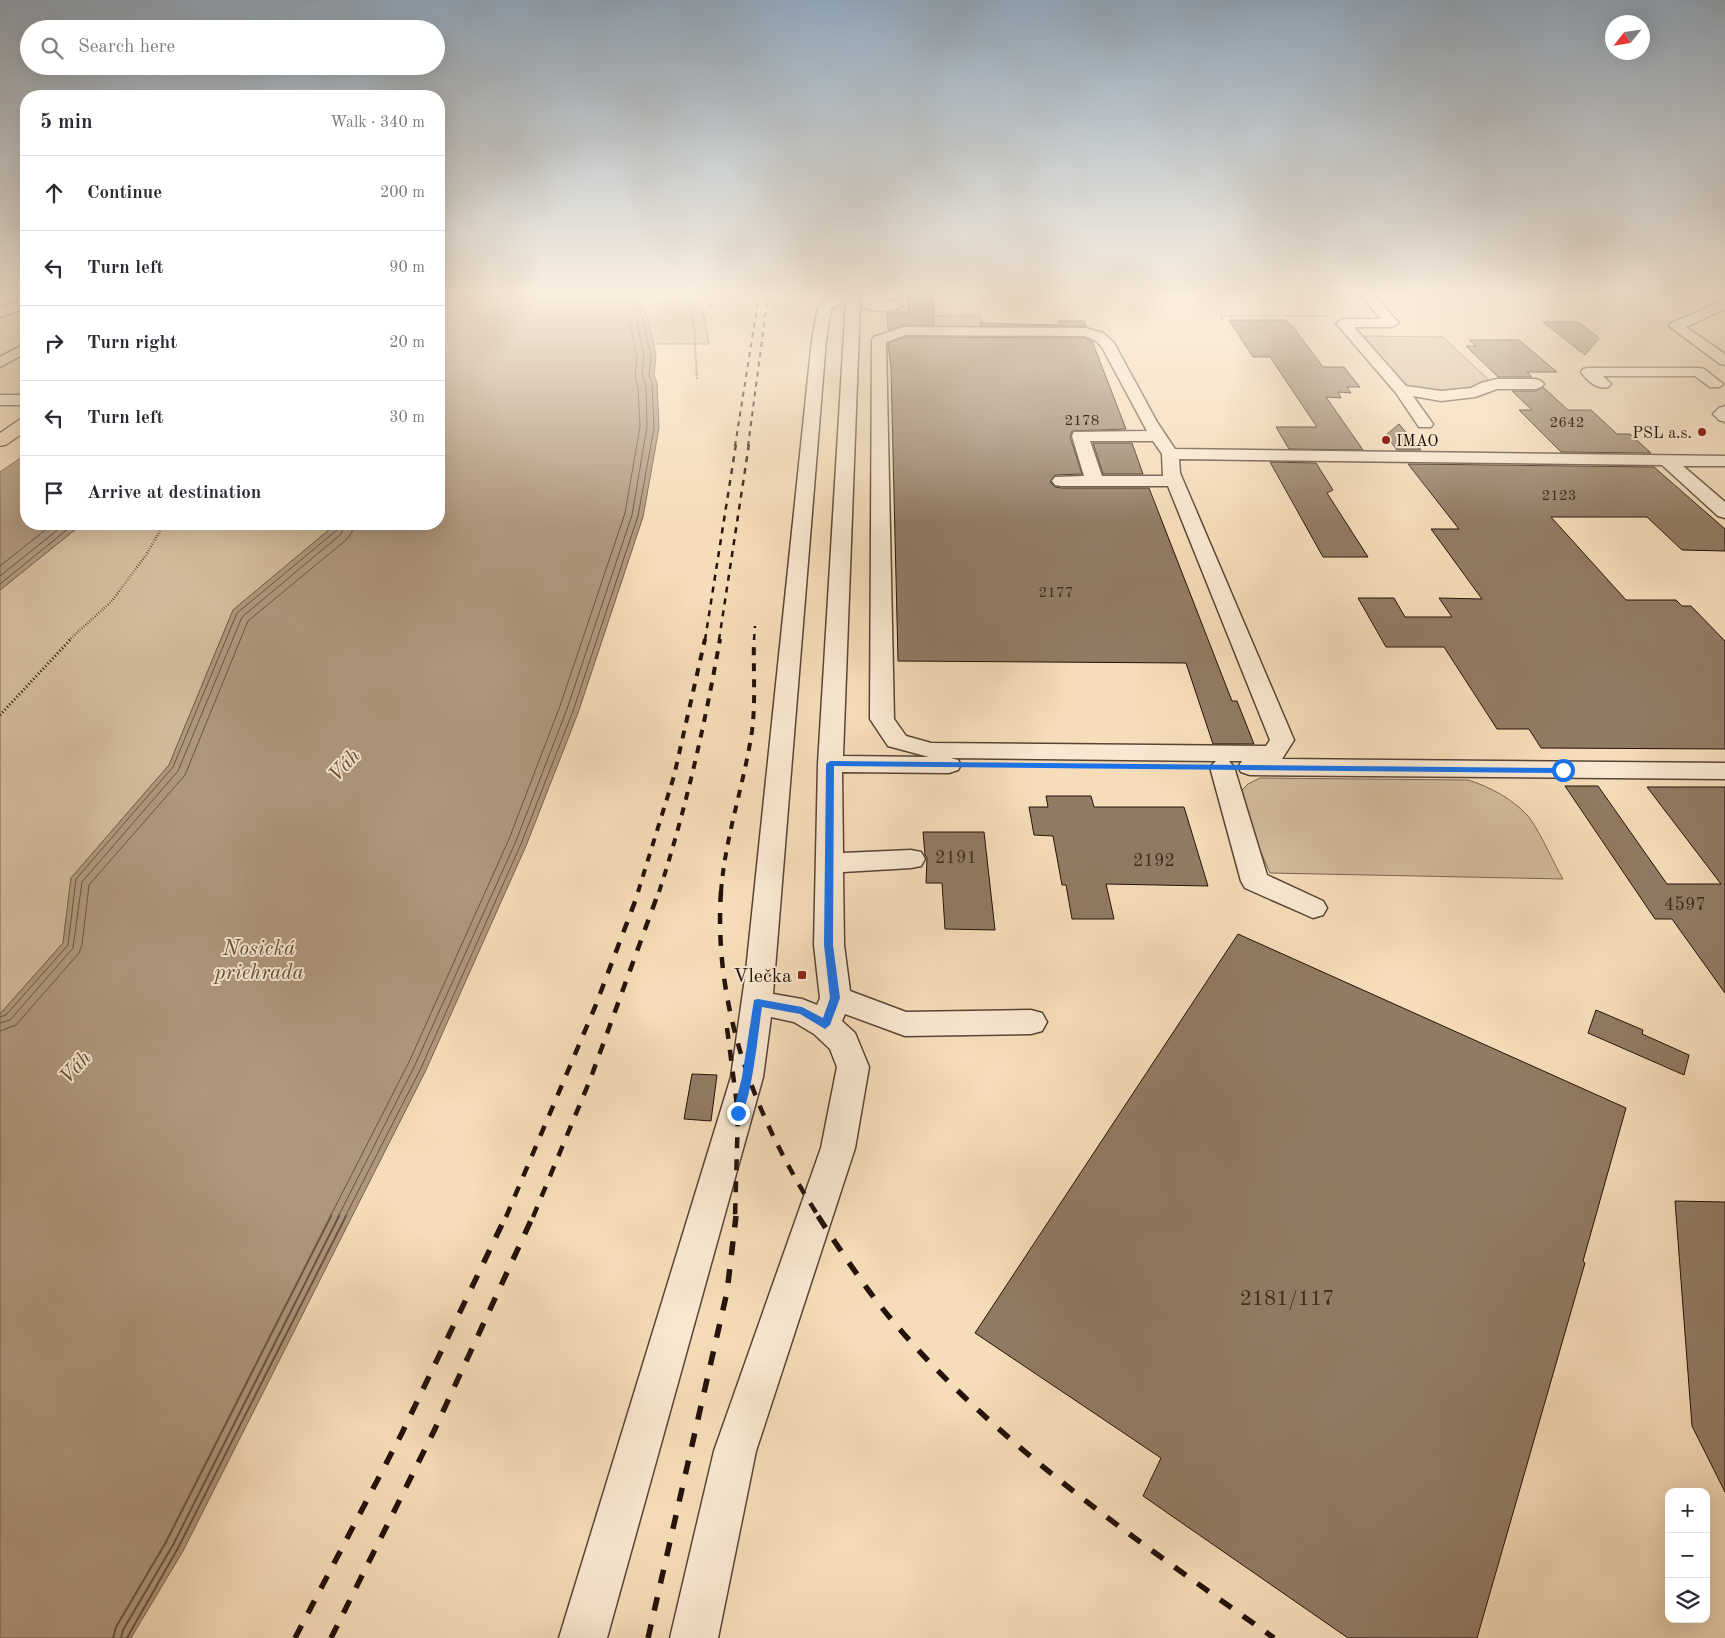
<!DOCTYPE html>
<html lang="en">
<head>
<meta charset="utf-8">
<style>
	body { margin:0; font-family:"Old Standard TT",serif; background:#f7f7f7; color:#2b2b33 }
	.controls { position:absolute; right:15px; bottom:15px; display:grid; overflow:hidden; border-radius:10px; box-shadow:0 5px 20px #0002 }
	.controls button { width:45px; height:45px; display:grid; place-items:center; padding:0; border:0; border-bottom:1px solid #e1e1e2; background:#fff; color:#2b2b33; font:25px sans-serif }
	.compass { position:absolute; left:1605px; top:15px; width:45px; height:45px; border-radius:50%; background:#fff; box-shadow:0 5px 20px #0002; rotate:240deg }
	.stop { position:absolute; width:15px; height:15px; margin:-11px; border:4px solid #1a73e8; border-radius:50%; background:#fff }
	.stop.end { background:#1a73e8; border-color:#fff; box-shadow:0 1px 5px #0008 }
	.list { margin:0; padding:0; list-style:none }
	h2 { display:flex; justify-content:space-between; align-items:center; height:65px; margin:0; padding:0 20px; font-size:21px }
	h2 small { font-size:16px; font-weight:400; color:#7c7c81 }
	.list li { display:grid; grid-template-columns:32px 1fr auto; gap:15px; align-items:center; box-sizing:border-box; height:75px; padding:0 20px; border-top:1px solid #e1e1e2 }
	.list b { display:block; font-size:19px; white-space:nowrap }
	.list em { font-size:16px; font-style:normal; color:#7c7c81 }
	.icon { flex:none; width:28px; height:28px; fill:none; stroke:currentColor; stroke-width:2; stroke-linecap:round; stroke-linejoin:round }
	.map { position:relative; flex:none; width:1725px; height:1638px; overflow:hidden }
	.search { position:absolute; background:#fff; box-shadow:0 5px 20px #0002; left:20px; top:20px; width:425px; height:55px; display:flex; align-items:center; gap:12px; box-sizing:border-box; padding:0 18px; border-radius:28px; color:#7c7c81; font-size:19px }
	.panel { position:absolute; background:#fff; box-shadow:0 5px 20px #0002; left:20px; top:90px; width:425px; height:440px; border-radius:20px }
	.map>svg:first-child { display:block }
	.green { fill:#d2ba9a; stroke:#7b6652 }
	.water { fill:#af977d; stroke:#77624f }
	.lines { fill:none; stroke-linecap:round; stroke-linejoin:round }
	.shore-far1 { stroke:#6a5444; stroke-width:1 }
	.shore { stroke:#6a5444; stroke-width:2 }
	.building { fill:#917b64; stroke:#24120a }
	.minor-casing { stroke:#584436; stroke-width:3 }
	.major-casing { stroke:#24120a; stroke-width:2 }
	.path-far2 { stroke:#24120a; stroke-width:2; stroke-dasharray:0.5 1; stroke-linecap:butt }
	.path-far1 { stroke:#24120a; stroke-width:2.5; stroke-dasharray:0.5 2; stroke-linecap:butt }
	.path { stroke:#24120a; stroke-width:3; stroke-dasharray:1 2.5; stroke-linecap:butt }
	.minor { fill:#f9e8d1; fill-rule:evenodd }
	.major { fill:#f6dcb8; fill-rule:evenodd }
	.rail-far4 { stroke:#24120a; stroke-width:2; stroke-dasharray:5 5; stroke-linecap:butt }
	.rail-far3 { stroke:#24120a; stroke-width:2.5; stroke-dasharray:6 6; stroke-linecap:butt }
	.rail-far2 { stroke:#24120a; stroke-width:4; stroke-dasharray:8 8; stroke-linecap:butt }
	.rail-far1 { stroke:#24120a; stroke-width:4.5; stroke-dasharray:11 11; stroke-linecap:butt }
	.rail { stroke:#24120a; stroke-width:5.5; stroke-dasharray:14 14; stroke-linecap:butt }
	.route { fill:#1a73e8 }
	.poi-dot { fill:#8f2418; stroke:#f9e8d1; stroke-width:2 }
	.labels { text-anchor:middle; stroke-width:4; stroke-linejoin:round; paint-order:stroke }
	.far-number-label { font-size:15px; fill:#3f2c20 }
	.far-poi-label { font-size:16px; fill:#24120a; stroke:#f9e8d1; text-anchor:end }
	.number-label { font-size:18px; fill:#3f2c20 }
	.poi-label { font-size:20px; fill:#24120a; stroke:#f9e8d1; text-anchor:end }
	.water-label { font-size:21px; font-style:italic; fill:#634e3e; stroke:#f9e8d1 }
	.near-number-label { font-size:21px; fill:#3f2c20 }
</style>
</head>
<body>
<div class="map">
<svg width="1725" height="1638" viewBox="0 0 1725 1638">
	<rect width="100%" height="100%" fill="#f6dcb8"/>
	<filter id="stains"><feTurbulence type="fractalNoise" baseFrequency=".004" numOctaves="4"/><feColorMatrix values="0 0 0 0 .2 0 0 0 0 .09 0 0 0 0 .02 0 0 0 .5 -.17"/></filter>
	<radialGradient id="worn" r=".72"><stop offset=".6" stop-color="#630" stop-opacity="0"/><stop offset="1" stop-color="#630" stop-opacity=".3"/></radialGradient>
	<path class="green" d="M636 295H700L709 344H652L648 317Z
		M926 316H980L983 326H927Z
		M1361 336 1443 337 1490 381 1457 391 1437 393 1415 389 1403 384Z
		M82 524H336L233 610 169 765 71 878 63 943 0 1014V590Z
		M1260 778 1468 780C1490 787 1511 798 1527 815 1538 827 1554 864 1563 879L1270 873 1241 807 1240 792 1248 784Z"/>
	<path class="water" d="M439 295H636L648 318 656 356 654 375 657 383 659 428 643 517 578 713 526 846 426 1070 183 1551 131 1638H0V1014L63 943 71 878 169 765 233 610 336 524H439Z
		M26 454V524H82L0 590V472Z"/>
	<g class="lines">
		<path class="shore-far1" d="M0 566 53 524
			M0 576 65 524
			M0 584 74 524
			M0 1017 6 1015 68 945 76 879 173 767 237 613 337 530 339 524
			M0 1023 10 1020 73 948 82 882 178 771 242 617 341 534 345 524
			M0 1031 16 1025 79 953 82 945 89 885 185 775 248 621 346 540 352 532 353 524
			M330 1217 409 1062 509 839 560 706 625 513 640 427 638 387 635 375 637 358 630 323 620 303 619 295
			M338 1217 415 1065 516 841 567 709 632 515 647 427 646 386 642 375 644 357 637 321 626 295
			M345 1217 421 1068 521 844 573 711 638 516 654 428 652 384 649 375 651 357 643 319 632 295"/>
		<path class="shore" d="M113 1638 116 1627 166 1542 331 1216
			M121 1638 123 1630 173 1545 339 1216
			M127 1638 178 1548 346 1216"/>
	</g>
	<path class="building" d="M907 295H933L934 325H904L888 330 887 312H909Z
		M1229 320H1285L1293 327 1323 367H1344L1360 387H1347L1351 393 1338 392 1341 398 1326 397 1363 450 1289 449 1276 427H1317L1270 357H1253Z
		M1059 321H1084L1086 326H981L980 323 1060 325Z
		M1543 322H1578L1599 338 1585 355Z
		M906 337 1085 338 1092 341 1126 429 1072 431 1070 437 1082 474 1055 475 1050 482 1055 487 1061 488H1149L1232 701H1237L1254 744H1213L1186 663 898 661 891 368 888 343Z
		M1469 340H1519L1557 372H1527L1532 377H1498L1466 346H1476Z
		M1543 387 1568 410H1591L1617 434H1630L1651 453 1561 452 1519 410H1532L1512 391H1536Z
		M1399 424 1421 450H1397L1386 435Z
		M1093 443H1132L1143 474H1103Z
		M1270 462 1316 463 1333 490 1327 493 1368 557H1323Z
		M1408 464 1654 467 1725 529V551L1682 550 1647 517H1551L1626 600H1676L1682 606H1691L1725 641V749L1541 748 1529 729H1497L1444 647H1386L1358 598H1394L1405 617H1452L1439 598 1482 599 1431 529H1459Z
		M1565 786H1598L1667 884H1721L1647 787H1725V993L1672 919H1655Z
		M1046 796H1091L1094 807H1184L1208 886 1106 884 1114 919H1072L1066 885H1062L1053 836 1034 835 1029 807H1048Z
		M923 832H984L995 930 945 929 942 883H926L927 858 925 855Z
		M1238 934 1626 1108 1583 1261 1585 1263 1477 1638H1348L1143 1496 1161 1458 975 1333Z
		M1596 1010 1643 1030 1642 1034 1689 1055 1684 1075 1588 1033Z
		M692 1074 717 1075 711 1121 684 1119Z
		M1675 1201 1725 1202V1492L1692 1426Z"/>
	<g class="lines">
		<defs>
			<path id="minor" d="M838 295H856L860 303 843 756 929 757 888 746 870 719 872 340 874 337 904 327 1086 328 1103 333 1114 343 1157 422 1175 449 1725 456V466H1683L1725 502V518L1718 516 1662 465 1179 459 1180 473 1294 740 1282 759 1725 763V779L1250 775 1241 772 1238 767 1242 761H1229L1234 767 1267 875 1323 901 1327 908 1323 915 1313 918 1245 888 1241 881 1210 767 1216 761 951 758 958 760 961 765 958 770 949 773 842 772 843 853 911 850 921 852 925 859 921 866 911 868 843 872 844 945 850 991 906 1012 1031 1010 1042 1013 1047 1022 1042 1031 1031 1034 905 1036 845 1014 842 1021 855 1033 869 1067 855 1148 756 1451 718 1638H670L714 1451 821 1148 837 1067 830 1049 814 1034 794 1022 771 1017 763 1077 607 1638H559L731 1077 746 971 812 340 818 307ZM846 301 818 764 814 945 820 998 817 1005 802 999 773 994 826 340 831 309ZM906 335 1085 336 1096 341 1102 347 1147 431 1074 432 1072 436 1084 476 1055 477 1052 481 1055 485 1061 486H1168L1270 740 1266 746 931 743 906 736 894 719 886 342ZM1090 441H1153L1162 454 1163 476H1102Z
				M862 295H874L875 302 896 301 903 305C896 312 869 313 862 306Z
				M1361 295H1374L1399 323 1392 327H1354L1406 386 1441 391 1471 388 1481 383 1497 379H1536L1541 381 1544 384 1541 387 1536 389H1497L1475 397 1441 401 1413 396 1433 424 1431 427H1419L1396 393 1336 323 1343 319H1381Z
				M26 299V308L0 317V308Z
				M1725 300V309L1686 327 1725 354V365L1720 364 1669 326 1671 323Z
				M26 343V353L0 367V357Z
				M1588 368H1699L1704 369 1723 384 1720 387H1710L1695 376H1603L1611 384 1608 387C1598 390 1587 381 1581 372L1583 369Z
				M0 395H26V405H0Z
				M1725 406V422L1719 420 1713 414 1719 408Z"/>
			<path id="major" d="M26 418V431L6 445 0 446V433L20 419Z"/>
		</defs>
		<use href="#minor" class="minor-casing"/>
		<use href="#major" class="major-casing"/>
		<path class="path-far2" d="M688 295 694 327 697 379
			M1223 320 1220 316H1328"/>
		<path class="path-far1" d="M69 640 112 601 146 555 164 524"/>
		<path class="path" d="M0 715 71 639"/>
		<use href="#minor" class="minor"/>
		<use href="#major" class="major"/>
		<path class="rail-far4" d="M707 295 711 308
			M735 446 759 295
			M748 446 768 295"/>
		<path class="rail-far3" d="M705 640 736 444
			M719 640 749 444
			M754 640 755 626"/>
		<path class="rail-far2" d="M638 892 674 776 705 639
			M659 892C686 809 705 724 720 639
			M721 892C725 837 744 785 752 731 756 700 753 669 754 639"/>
		<path class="rail-far1" d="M721 891C713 1008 756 1120 819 1217
			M727 1028 738 1113 735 1217
			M506 1217 595 1007 639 891
			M533 1217 590 1080 659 891"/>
		<path class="rail" d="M818 1216C844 1256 871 1297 903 1333 1009 1454 1144 1545 1274 1638
			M295 1638 402 1433 506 1216
			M331 1638 434 1431 533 1216
			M648 1638 727 1292 736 1216"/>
	</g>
	<linearGradient id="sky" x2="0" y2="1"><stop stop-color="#91a8bd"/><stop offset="0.56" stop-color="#fbefdf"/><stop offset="1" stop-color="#fbefdf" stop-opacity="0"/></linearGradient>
	<rect width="1725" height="524" fill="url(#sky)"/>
	<path class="route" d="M830 761 1563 768 1567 770 1563 773 834 766 833 945 840 998 830 1025 825 1029 800 1014 762 1007C759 1024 751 1113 738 1118L733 1113 742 1077 754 1000 758 999 802 1007 823 1018 830 998 824 945 826 764Z"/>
	<g class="poi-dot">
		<circle cx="1702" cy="432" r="5"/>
		<circle cx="1386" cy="440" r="5"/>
		<rect x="797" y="970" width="10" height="10" rx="2.5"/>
	</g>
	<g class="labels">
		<g class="far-number-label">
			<text x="1082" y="425">2178</text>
			<text x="1567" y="427">2642</text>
			<text x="1559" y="500">2123</text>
			<text x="1056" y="597">2177</text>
		</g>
		<g class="far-poi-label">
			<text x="1692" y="438">PSL a.s.</text>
			<text x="1396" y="446" text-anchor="start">IMAO</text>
		</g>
		<g class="number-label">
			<text x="956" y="863">2191</text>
			<text x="1154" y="866">2192</text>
			<text x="1685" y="910">4597</text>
		</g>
		<g class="poi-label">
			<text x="792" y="982">Vlečka</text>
		</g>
		<g class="water-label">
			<text transform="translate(344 765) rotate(-48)" y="7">Váh</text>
			<text x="259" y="955">Nosická<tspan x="259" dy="24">priehrada</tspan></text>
			<text transform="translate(75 1067) rotate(-48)" y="7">Váh</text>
		</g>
		<g class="near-number-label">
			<text x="1287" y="1305">2181/117</text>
		</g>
	</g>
	<rect width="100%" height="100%" filter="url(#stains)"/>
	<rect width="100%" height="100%" fill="url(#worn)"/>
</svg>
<div class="controls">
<button>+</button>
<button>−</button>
<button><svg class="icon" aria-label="layers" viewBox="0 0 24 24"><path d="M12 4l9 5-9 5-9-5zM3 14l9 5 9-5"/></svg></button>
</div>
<svg class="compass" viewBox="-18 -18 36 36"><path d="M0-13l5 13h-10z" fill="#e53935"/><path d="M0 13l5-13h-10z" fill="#7c7c81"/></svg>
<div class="stop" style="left:1563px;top:770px"></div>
<div class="stop end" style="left:738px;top:1113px"></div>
<div class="search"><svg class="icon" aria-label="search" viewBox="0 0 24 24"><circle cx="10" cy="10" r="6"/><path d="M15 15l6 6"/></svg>Search here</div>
<section class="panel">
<h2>5 min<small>Walk · 340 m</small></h2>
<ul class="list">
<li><svg class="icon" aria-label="ahead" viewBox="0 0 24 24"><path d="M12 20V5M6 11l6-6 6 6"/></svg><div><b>Continue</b></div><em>200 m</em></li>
<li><svg class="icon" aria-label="left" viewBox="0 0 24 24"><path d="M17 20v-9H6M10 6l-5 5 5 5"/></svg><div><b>Turn left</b></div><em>90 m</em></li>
<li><svg class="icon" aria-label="right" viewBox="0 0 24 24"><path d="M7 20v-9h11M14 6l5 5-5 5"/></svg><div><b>Turn right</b></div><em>20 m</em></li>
<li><svg class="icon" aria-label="left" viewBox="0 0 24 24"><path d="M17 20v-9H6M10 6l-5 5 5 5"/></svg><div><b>Turn left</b></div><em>30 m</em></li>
<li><svg class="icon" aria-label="arrive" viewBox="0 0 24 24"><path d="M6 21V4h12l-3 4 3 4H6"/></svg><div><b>Arrive at destination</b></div></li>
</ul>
</section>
</div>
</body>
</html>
